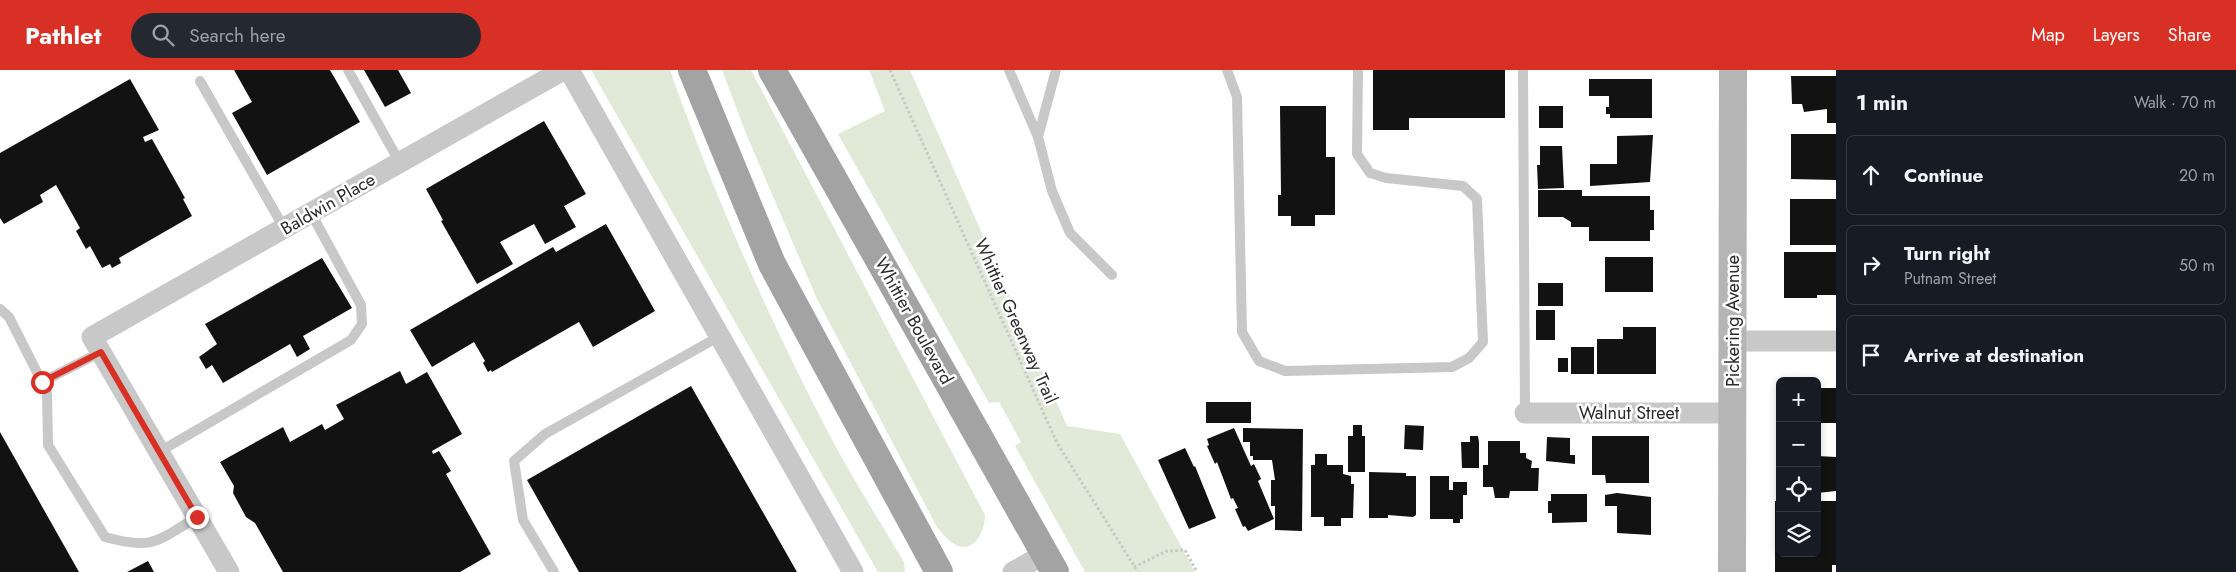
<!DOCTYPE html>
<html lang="en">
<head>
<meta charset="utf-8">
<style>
	body { margin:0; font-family:Jost,sans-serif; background:#242831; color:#f1f3f6 }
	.controls { position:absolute; right:15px; bottom:15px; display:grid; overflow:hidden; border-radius:8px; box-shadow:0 2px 8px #0003 }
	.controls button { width:45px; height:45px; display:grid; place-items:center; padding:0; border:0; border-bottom:1px solid #363941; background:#171b24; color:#f1f3f6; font:25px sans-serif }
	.stop { position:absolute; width:15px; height:15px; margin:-11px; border:4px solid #d93025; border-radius:50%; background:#fff }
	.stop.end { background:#d93025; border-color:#fff; box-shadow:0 1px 5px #0008 }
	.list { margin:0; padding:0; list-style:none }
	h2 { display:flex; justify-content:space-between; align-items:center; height:65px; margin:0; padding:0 20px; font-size:21px }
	h2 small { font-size:16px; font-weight:400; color:#9ea1a6 }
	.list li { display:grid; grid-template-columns:32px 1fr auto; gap:15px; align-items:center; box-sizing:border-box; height:80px; margin:0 10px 10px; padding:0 10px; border:1px solid #363941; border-radius:8px }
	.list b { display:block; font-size:19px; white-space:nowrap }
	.list p { margin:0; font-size:16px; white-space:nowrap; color:#9ea1a6 }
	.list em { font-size:16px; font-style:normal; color:#9ea1a6 }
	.icon { flex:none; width:28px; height:28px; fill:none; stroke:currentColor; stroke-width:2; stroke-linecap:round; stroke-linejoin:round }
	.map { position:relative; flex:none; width:1836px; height:502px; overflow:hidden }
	header { display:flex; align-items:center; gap:30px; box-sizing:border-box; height:70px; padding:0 25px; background:#d93025; color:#fff }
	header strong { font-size:24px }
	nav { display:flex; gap:28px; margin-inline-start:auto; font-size:18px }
	.search { width:350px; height:45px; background:#242831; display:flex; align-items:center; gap:12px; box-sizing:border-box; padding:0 18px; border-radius:28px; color:#9ea1a6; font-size:19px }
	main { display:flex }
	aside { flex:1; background:#171b24 }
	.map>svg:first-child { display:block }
	.green { fill:#e1ead8 }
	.building { fill:#121212 }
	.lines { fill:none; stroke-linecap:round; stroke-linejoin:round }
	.path { stroke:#c8c8c8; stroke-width:3; stroke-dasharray:2.5 2.5; stroke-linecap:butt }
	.lane { stroke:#c8c8c8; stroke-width:10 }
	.street { stroke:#c8c8c8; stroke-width:21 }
	.secondary { stroke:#b5b5b5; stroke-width:28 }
	.primary { stroke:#a3a3a3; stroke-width:28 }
	.route { stroke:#d93025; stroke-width:6 }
	.labels { text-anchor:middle; stroke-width:5; stroke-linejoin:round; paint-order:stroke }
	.street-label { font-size:18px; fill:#2b2b2b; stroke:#fff }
</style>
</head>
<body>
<header>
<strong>Pathlet</strong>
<div class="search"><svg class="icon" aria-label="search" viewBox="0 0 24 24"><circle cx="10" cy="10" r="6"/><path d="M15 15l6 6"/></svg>Search here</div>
<nav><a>Map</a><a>Layers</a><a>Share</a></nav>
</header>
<main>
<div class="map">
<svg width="1836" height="502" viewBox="0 0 1836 502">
	<rect width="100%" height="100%" fill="#fff"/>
	<path class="green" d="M591 0H670C714 125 768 247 829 364 852 408 879 450 904 492L905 502H878Z
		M722 0H751L985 445C985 463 972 488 951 472 946 468 941 462 937 457L817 229 747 66Z
		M869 0H910L1067 356 1120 364 1195 502H1085L1015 376 1021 372 999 332 989 333 838 64 885 41Z"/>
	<path class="building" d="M234 0H330L360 52 267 105 232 43 252 32Z
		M364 0H398L411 23 385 37Z
		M1373 0H1505V48H1409V60H1373Z
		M1791 6H1836V53H1827V39L1804 42 1802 34H1792Z
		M130 9 159 60 143 67 145 72 152 69 185 128 183 129 192 146 119 188 121 193 112 198 110 194 102 198 90 176 86 179 76 161 80 158 56 115 40 125 43 132 4 154 0 148V83Z
		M1589 9H1652V48H1610V44H1606V37H1609V26H1589Z
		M1280 36H1326V87H1335V145H1315V156H1291V146H1278V125H1281Z
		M1539 36H1563V58H1539Z
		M544 51 586 124 564 136 576 157 545 174 534 154 500 172 513 194 477 214 441 151 443 150 426 119Z
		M1791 64H1836V110L1791 109Z
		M1653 65 1650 112 1590 116V94H1617V66Z
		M1540 76H1562L1564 118 1538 119 1537 95H1540Z
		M1538 120H1582V126H1650V140H1654V160H1650V171H1589V157H1571V152L1563 147H1538Z
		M1790 129H1836V175H1790Z
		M606 154 655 241 593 277 579 252 492 302 491 300 488 302 483 293 485 291 474 272 432 297 410 260 553 177 556 182Z
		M1784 182H1836V225H1817V228H1784Z
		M1605 187H1653V222H1605Z
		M322 188 352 238 303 266 310 279 297 287 290 274 223 313 212 295 206 299 199 287 217 274 205 254Z
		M1538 213H1563V236H1538Z
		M1536 240H1555V270H1536Z
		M1623 257H1656V304H1597V269H1623Z
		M1571 277H1594V304H1571Z
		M1558 288H1568V302H1558Z
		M400 301 406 314 427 302 462 364 432 381 433 384 439 381 451 401 446 404 491 484 460 502H283L255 453 246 447 233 423 234 416 220 392 283 357 290 372 322 354 325 360 344 349 336 335Z
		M691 316 797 502H579L527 410Z
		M1817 318H1836V353H1817Z
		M1206 332H1251V353H1206Z
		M1353 355H1362V366H1365V402H1348V366H1353Z
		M1405 355 1424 356 1423 380 1404 379Z
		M1234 358 1251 396 1254 394 1261 409 1258 411 1274 449 1248 461 1245 456 1243 457 1235 439 1238 438 1233 428 1231 429 1217 392 1215 394 1207 376 1209 375 1207 369Z
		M1243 358 1303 359 1302 461 1275 460V436H1271V410H1275L1272 390H1253V386H1250V372H1243Z
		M0 362 79 502H0Z
		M1470 366H1478L1479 372V398H1462L1461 372H1470Z
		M1592 366H1649V413H1606L1605 405H1592Z
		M1547 367 1570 368V385H1575V394L1546 391Z
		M1488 371H1520V383H1526V388L1532 391 1531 398H1539L1538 421H1510L1509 428H1495L1493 417H1483V395H1488Z
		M1185 378 1194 397 1195 396 1216 448 1189 459 1158 390Z
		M1315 384H1327V395H1343V404L1351 406V414H1354L1353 448H1341V456H1324V447H1311V395H1315Z
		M1817 386 1836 387V421L1817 423Z
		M1369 402 1406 403V406H1416V445L1413 447 1388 445V448H1369Z
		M1430 406H1449V420H1453V412H1467V425H1463V449H1460V453H1453V449H1430Z
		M1617 423 1651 427V465L1617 463V436H1605V425Z
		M1551 424H1587V452L1552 453V443H1548V431H1551Z
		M1775 431H1780V483H1817V431H1836V495H1832V502H1775Z
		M148 491 154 502H127Z"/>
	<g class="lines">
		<path class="path" d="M890 0 1057 373 1138 502
			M1134 497 1167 481 1185 480 1197 502"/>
		<path class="lane" d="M348 0 400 93
			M1009 0 1038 67
			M1056 0 1038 67 1052 121 1070 163 1112 205
			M1227 0 1237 27 1242 262 1259 291 1285 301 1452 297 1469 288 1483 272 1477 129 1463 116 1386 108 1370 103 1357 84 1358 0
			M1523 0 1525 343
			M200 11 284 158
			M0 239 9 247 47 322 48 375 105 467C153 480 156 472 197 447
			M42 312 101 282
			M159 382 351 270 362 254 361 235 311 143
			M554 502 523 450 514 391 545 364 720 266"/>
		<path class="street" d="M569 0 853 502
			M1734 271H1836
			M1525 343H1733
			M229 502 92 267 563 0
			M1013 502 1045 484"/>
		<path class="secondary" d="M1732 502 1733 0"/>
		<path class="primary" d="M692 0 772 194 939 502
			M772 0 1055 502"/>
	</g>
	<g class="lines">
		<path class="route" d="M42 312 101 282 197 447"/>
	</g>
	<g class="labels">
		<g class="street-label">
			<text transform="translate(328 134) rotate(-30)" y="6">Baldwin Place</text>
			<text transform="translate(914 251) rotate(61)" y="6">Whittier Boulevard</text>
			<text transform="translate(1016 251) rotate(66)" y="6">Whittier Greenway Trail</text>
			<text transform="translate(1733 251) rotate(-90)" y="6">Pickering Avenue</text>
			<text x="1629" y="349">Walnut Street</text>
		</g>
	</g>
</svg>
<div class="controls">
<button>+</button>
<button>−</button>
<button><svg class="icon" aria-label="locate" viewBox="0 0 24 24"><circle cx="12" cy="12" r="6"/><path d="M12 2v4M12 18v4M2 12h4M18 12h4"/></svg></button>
<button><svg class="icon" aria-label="layers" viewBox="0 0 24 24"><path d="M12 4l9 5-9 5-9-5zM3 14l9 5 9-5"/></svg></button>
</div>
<div class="stop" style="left:42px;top:312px"></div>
<div class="stop end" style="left:197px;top:447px"></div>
</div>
<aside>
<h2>1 min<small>Walk · 70 m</small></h2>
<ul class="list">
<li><svg class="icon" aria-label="ahead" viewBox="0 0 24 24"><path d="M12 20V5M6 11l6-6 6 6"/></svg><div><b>Continue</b></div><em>20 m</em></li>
<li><svg class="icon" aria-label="right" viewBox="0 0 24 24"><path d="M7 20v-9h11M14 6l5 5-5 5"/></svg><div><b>Turn right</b><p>Putnam Street</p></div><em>50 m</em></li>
<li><svg class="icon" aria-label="arrive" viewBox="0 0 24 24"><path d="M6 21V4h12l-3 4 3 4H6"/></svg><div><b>Arrive at destination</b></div></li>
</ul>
</aside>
</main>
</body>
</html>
